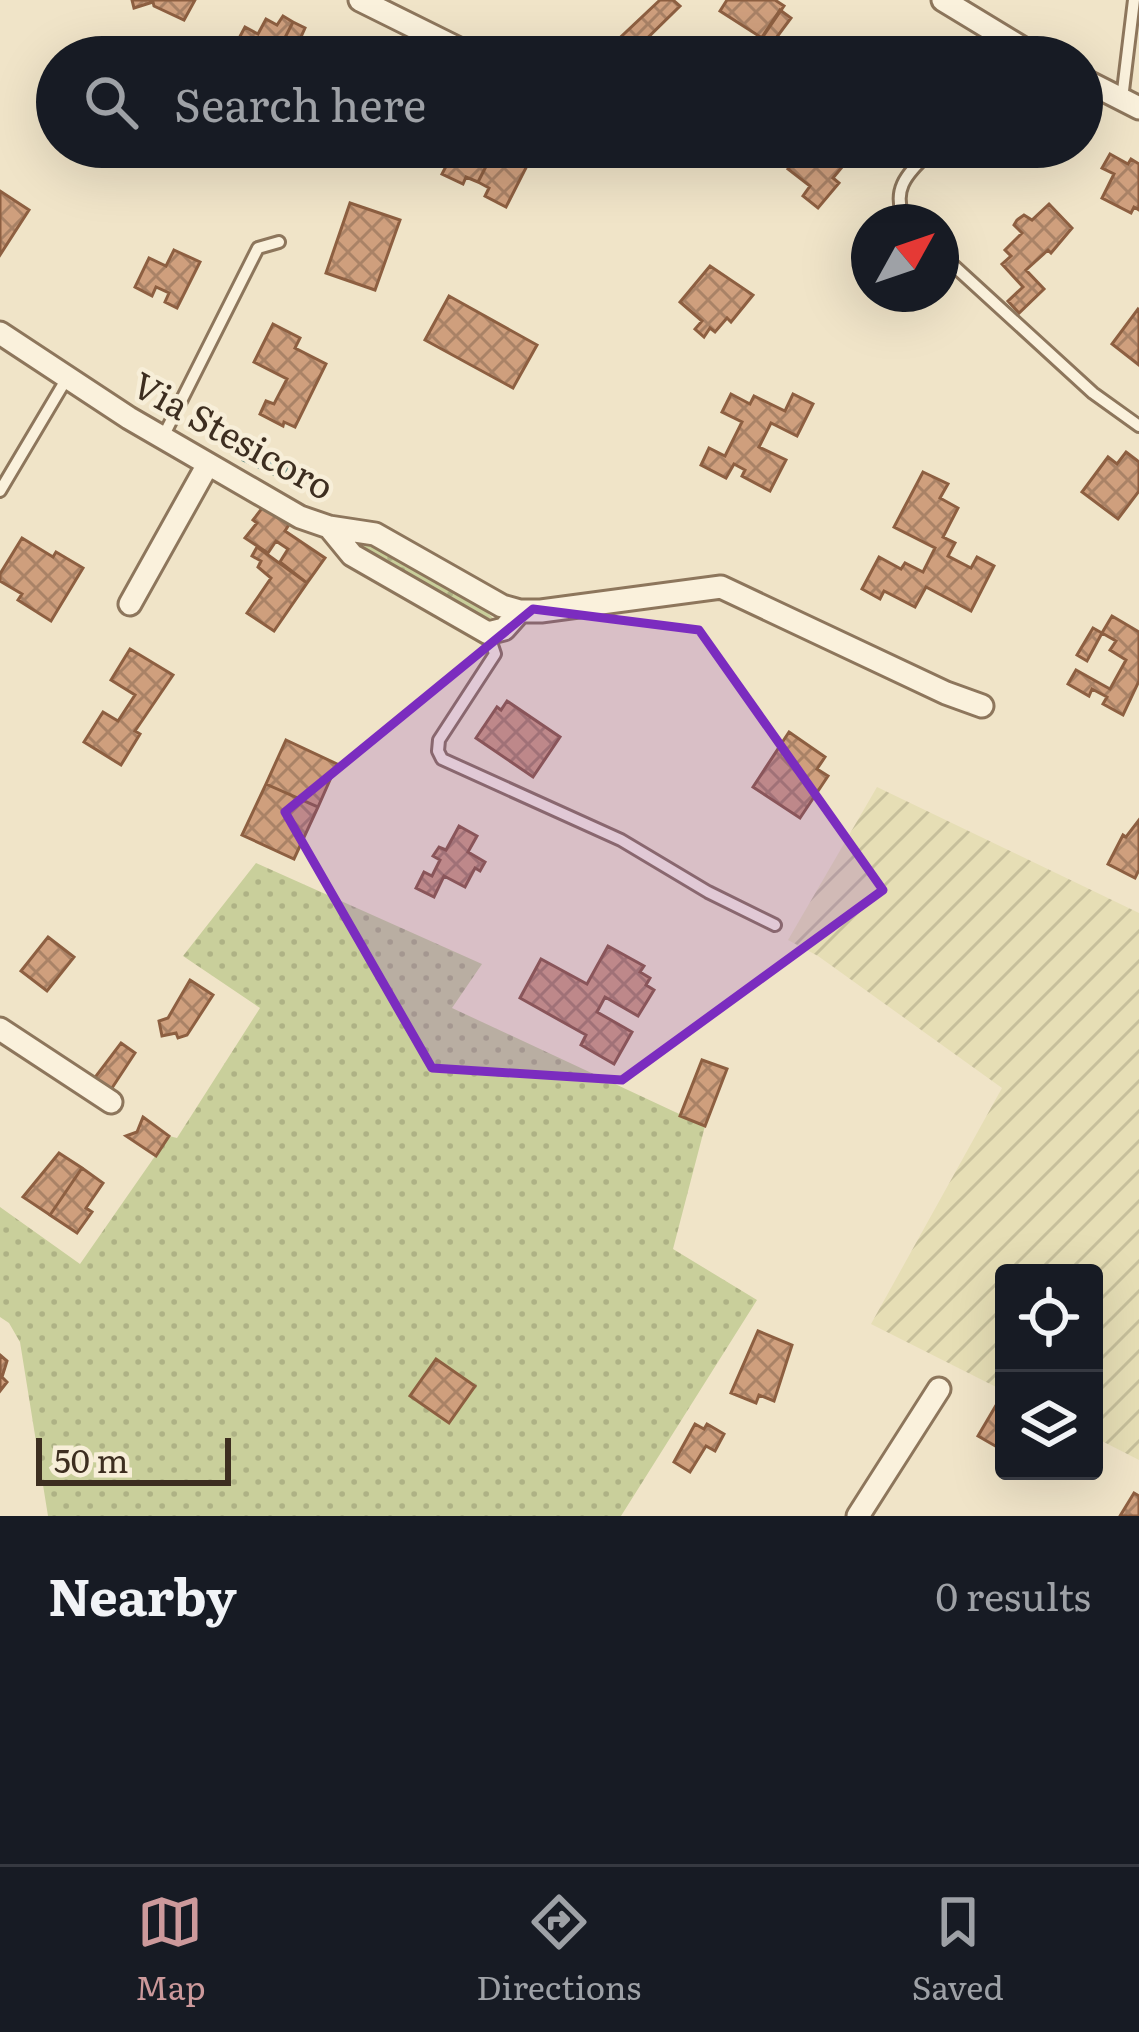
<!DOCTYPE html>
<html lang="en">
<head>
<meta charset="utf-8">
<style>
	body { margin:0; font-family:Literata,serif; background:#242831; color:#f1f3f6 }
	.controls { position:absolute; right:36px; bottom:36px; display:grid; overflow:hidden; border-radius:12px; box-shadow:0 12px 48px #0002 }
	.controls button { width:108px; height:108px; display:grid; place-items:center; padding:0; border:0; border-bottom:3px solid #363941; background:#171b24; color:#f1f3f6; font:60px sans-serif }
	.compass { position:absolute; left:851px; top:204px; width:108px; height:108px; border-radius:50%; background:#171b24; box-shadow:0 12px 48px #0002; rotate:50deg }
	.scale { position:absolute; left:36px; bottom:30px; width:195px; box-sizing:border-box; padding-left:12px; border:6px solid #3d2e20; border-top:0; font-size:33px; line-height:42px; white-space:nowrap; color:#3d2e20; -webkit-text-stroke:9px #f7eed8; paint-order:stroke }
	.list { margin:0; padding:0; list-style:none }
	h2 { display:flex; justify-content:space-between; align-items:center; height:156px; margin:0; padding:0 48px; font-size:51px }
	h2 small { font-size:39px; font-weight:400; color:#9ea1a6 }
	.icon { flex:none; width:66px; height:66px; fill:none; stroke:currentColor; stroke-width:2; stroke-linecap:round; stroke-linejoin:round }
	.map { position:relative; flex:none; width:1139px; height:1516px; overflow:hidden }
	.search { position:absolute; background:#171b24; box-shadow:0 12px 48px #0002; left:36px; right:36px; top:36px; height:132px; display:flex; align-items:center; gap:30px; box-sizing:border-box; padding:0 42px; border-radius:66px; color:#9ea1a6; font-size:45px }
	.sheet { height:348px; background:#171b24 }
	nav { display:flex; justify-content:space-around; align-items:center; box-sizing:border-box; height:168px; border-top:3px solid #363941; background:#171b24; font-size:33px; color:#9ea1a6 }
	nav a { display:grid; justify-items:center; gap:6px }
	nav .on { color:#cc999b }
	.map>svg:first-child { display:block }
	.farmland { fill:url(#farmland-furrows) }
	.green { fill:url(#green-dots) }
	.water { fill:url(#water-waves); stroke:#6f938a; stroke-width:3 }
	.building { fill:url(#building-cross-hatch); stroke:#8d5f41; stroke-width:3 }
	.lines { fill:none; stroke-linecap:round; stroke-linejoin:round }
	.lane-casing { stroke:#8d765c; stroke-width:16 }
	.street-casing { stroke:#8d765c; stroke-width:27 }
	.lane { stroke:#faf1dc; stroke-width:10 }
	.street { stroke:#faf1dc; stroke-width:21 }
	.marked { fill:#7b2cbf; fill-opacity:0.2; stroke:#7b2cbf; stroke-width:9; stroke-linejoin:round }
	.labels { text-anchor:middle; stroke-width:9; stroke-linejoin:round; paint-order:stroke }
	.street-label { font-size:36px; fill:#3d2e20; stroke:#f7eed8 }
</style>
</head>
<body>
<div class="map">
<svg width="1139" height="1516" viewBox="0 0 1139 1516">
	<defs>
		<pattern id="farmland-furrows" width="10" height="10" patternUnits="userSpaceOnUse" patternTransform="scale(3)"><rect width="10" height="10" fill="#e6deb5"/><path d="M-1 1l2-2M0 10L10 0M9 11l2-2" fill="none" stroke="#c6bf9b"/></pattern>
		<pattern id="green-dots" width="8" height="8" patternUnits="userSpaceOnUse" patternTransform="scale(3)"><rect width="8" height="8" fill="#c9cf9b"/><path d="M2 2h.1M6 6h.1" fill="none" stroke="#aeb285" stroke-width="1.8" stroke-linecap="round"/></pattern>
		<pattern id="water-waves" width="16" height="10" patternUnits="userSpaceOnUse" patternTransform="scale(3)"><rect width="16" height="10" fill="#a9c4bc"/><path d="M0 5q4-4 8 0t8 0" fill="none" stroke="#8ba098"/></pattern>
		<pattern id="building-cross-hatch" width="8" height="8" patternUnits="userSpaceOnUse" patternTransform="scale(3)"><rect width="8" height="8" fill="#cf9f7d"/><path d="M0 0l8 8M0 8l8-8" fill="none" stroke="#a98266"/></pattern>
	</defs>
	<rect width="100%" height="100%" fill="#f0e4c8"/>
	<path class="farmland" d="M877 787 1139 913V1460L1094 1437V1273H1004V1391L871 1324 1002 1088 818 956 788 940Z"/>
	<path class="green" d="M372 543 479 605 494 619 479 616 361 547Z
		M256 863 482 964 452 1008 705 1126 673 1249 757 1300 621 1516H48L20 1342 9 1323 0 1317V1207L80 1264 169 1136 177 1138 260 1008 183 956Z"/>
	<path class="water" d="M251 443 290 462 282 478 243 460Z"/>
	<path class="building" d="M132 0H195L184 20 154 6 153 2 134 8Z
		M660 0H673L680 6 628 57H612L607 50Z
		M727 0H775L784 6 762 38 720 11Z
		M780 10 791 18 762 57 753 51Z
		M283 16 293 22 275 57 266 53 264 57H229L245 27 258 34 266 19 277 25Z
		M293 22 305 28 301 37 313 43 306 57H275Z
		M905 41 923 57H870L881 45 893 55Z
		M456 147H496L478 182 466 177 463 184 442 174Z
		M496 147H520L533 154 506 207 485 196 489 188 478 182Z
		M806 147H829L847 161 833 178 839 183 818 208 803 196 810 186 788 169Z
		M1110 154 1128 164 1131 159 1139 164V210L1134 207 1131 213 1102 198 1114 174 1102 168Z
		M0 191 29 210 0 255Z
		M350 203 400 220 375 290 326 273Z
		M1049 204 1072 228 1051 253 1048 250 1026 270 1044 289 1019 313 1008 301 1023 287 1002 264 1011 256 1005 250 1022 233 1014 225 1017 220 1024 215 1032 220Z
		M174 250 200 262 177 308 165 302 169 293 156 287 152 296 135 287 149 258 166 266Z
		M710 266 753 295 731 322 727 318 715 332 710 328 704 337 695 329 702 321 680 302Z
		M449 296 537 345 513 388 425 340Z
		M1138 309 1139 310V365L1112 344Z
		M273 324 300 338 295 348 326 364 295 427 284 422 283 426 260 414 266 401 274 404 287 379 254 362Z
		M731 394 750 404 754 396 785 411 793 394 813 404 797 436 771 423 759 447 786 460 770 491 742 476 745 470 734 464 726 478 701 465 709 448 725 456 742 422 722 412Z
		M1126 452 1139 462V491L1118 519 1082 492 1108 457 1117 464Z
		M923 472 948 484 940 498 958 508 943 537 955 543 948 556 971 568 977 557 994 566 971 611 926 587 915 607 884 591 880 599 862 589 879 557 901 569 905 563 923 572 935 548 894 527Z
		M263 507 290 523 285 531 325 558 307 583 280 562 288 549 276 541 268 553 245 538 257 523 253 520Z
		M22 538 53 557 56 552 83 568 51 621 18 600 22 594 0 581V574Z
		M257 547 307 583 274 631 247 613 271 578 258 567 261 561 252 556Z
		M1112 616 1139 632V681L1123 715 1103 704 1107 697 1092 689 1089 696 1068 684 1076 670 1110 689 1126 660 1110 650 1116 641 1102 633Z
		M1093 628 1102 633 1087 661 1077 655Z
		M130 649 173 675 135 731 140 734 121 765 84 742 103 712 118 721 135 695 111 680Z
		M507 701 560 737 533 777 476 738 497 707 501 710Z
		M789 732 825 757 817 769 828 776 800 818 753 787Z
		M286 740 337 764 318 807 266 784Z
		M266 784 318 807 294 859 242 835Z
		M1139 820V870L1135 878 1108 864 1123 835 1126 837Z
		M459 826 477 836 468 852 485 862 480 871 475 868 465 887 444 876 434 897 416 888 424 872 432 876 440 860 433 856 439 847 446 850Z
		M48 937 74 957 47 991 21 971Z
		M608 946 644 966 640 972 650 978 646 985 654 990 638 1016 605 997 597 1012 632 1032 614 1064 581 1045 586 1035 520 998 541 959 587 984Z
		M190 980 213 995 187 1035 178 1038 176 1033 162 1036 159 1021 168 1018Z
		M121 1043 135 1053 110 1091 93 1080Z
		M702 1060 727 1069 705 1126 680 1116Z
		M143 1117 169 1136 156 1156 126 1136 137 1132Z
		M59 1153 82 1168 50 1215 23 1197Z
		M82 1168 103 1183 86 1208 92 1212 77 1233 50 1215Z
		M758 1331 792 1345 774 1401 759 1395 756 1403 731 1393Z
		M0 1355 7 1361 2 1377 7 1382 0 1391Z
		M436 1359 475 1386 449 1423 410 1396Z
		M1001 1397 1004 1399V1451L978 1436Z
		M695 1424 704 1429 707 1424 724 1434 715 1451 706 1446 690 1472 674 1462Z
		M1134 1493 1139 1496V1516H1120Z"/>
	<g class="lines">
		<defs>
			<path id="lane" d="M1122 99 1134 0
				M906 222C888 187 911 171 935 147
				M941 254 1093 393 1139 426
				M163 437 258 248 279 242
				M0 491 67 378
				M488 633 495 654 439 740 438 751 442 759 621 840 708 892 775 925"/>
			<path id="street" d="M360 0 475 57
				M943 0 1037 57
				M1082 79 1139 108
				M0 333 129 418 300 517 329 527 375 534 502 606 520 611H541L721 587 946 693 982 706
				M329 527 352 555 488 633 504 629 520 611
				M130 604 207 466
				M0 1029 111 1102
				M858 1516 939 1389"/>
		</defs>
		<use href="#lane" class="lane-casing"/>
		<use href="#street" class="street-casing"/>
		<use href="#lane" class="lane"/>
		<use href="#street" class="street"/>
	</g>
	<path class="marked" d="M533 609 699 630 883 890 622 1080 432 1068 285 812Z"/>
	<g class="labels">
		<g class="street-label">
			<text transform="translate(233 436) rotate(29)" y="13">Via Stesicoro</text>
		</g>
	</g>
</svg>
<div class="controls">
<button><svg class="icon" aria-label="locate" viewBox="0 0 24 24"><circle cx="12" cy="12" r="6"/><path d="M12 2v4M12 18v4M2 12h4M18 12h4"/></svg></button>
<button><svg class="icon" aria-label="layers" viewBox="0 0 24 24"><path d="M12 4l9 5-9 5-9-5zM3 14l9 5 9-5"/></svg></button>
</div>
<svg class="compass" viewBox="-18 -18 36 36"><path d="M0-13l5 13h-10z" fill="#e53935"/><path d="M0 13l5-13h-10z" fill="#9ea1a6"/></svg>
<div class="scale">50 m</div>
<div class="search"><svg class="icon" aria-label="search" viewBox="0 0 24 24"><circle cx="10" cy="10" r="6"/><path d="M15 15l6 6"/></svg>Search here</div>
</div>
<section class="sheet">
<h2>Nearby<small>0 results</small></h2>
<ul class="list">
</ul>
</section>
<nav>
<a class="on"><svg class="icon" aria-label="map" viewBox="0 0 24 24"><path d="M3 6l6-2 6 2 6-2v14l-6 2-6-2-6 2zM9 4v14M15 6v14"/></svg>Map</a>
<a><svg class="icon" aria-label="directions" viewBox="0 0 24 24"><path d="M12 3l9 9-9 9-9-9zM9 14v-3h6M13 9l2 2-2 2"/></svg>Directions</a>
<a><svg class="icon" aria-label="saved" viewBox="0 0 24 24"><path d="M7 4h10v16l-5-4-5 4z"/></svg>Saved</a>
</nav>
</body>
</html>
